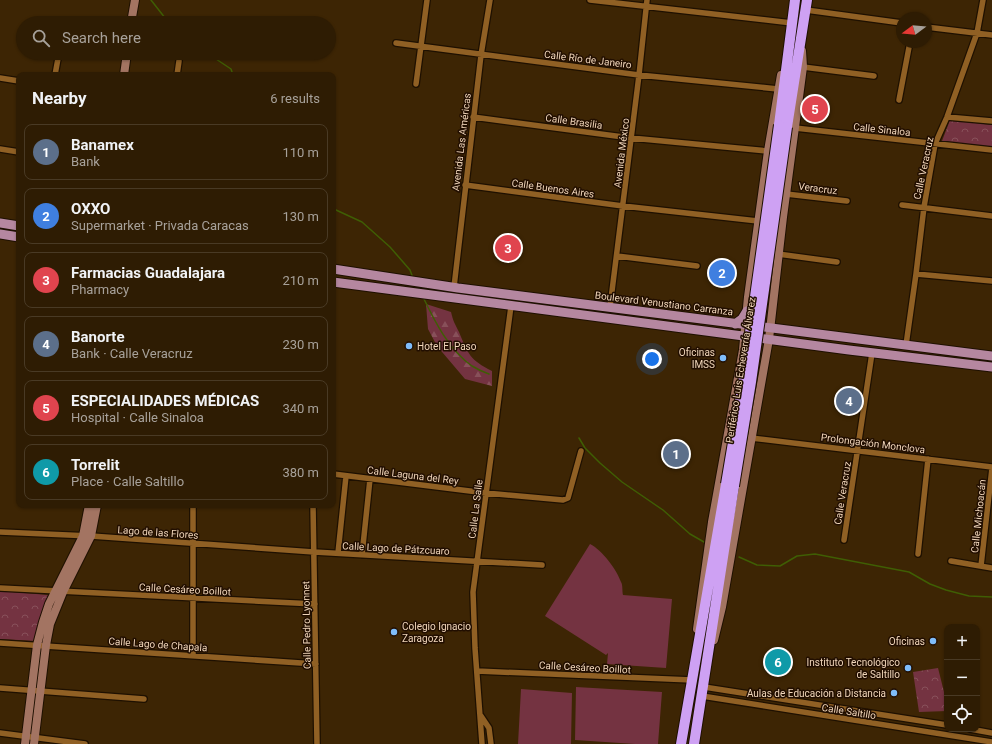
<!DOCTYPE html>
<html lang="en">
<head>
<meta charset="utf-8">
<style>
	body { margin:0; font-family:Roboto,sans-serif; background:#36250d; color:#f1f3f6 }
	.controls { position:absolute; right:12px; bottom:12px; display:grid; overflow:hidden; border-radius:8px; box-shadow:0 1px 3px #0004 }
	.controls button { width:36px; height:36px; display:grid; place-items:center; padding:0; border:0; border-bottom:1px solid #493a25; background:#2e1c03; color:#f1f3f6; font:20px sans-serif }
	.compass { position:absolute; left:896px; top:12px; width:36px; height:36px; border-radius:50%; background:#2e1c03; box-shadow:0 1px 3px #0004; rotate:254deg }
	.you { position:absolute; left:652px; top:359px; width:14px; height:14px; margin:-10px; border:3px solid #fff; border-radius:50%; background:#1a73e8; box-shadow:0 0 0 6px #1a73e833 }
	.badge { display:grid; place-items:center; width:26px; height:26px; border-radius:50%; background:#7fbdfa; color:#fff; font-size:13px; font-weight:700 }
	.pin { position:absolute; translate:-50% -50%; border:2px solid #fff; box-shadow:0 1px 4px #0006 }
	.list { margin:0; padding:0; list-style:none }
	h2 { display:flex; justify-content:space-between; align-items:center; height:52px; margin:0; padding:0 16px; font-size:17px }
	h2 small { font-size:13px; font-weight:400; color:#a7a19a }
	.list li { display:grid; grid-template-columns:26px 1fr auto; gap:12px; align-items:center; box-sizing:border-box; height:56px; margin:0 8px 8px; padding:0 8px; border:1px solid #493a25; border-radius:8px }
	.list b { display:block; font-size:15px; white-space:nowrap }
	.list p { margin:0; font-size:13px; white-space:nowrap; color:#a7a19a }
	.list em { font-size:13px; font-style:normal; color:#a7a19a }
	.icon { flex:none; width:22px; height:22px; fill:none; stroke:currentColor; stroke-width:2; stroke-linecap:round; stroke-linejoin:round }
	.map { position:relative; flex:none; width:992px; height:744px; overflow:hidden }
	.search { position:absolute; background:#2e1c03; box-shadow:0 1px 3px #0004; left:16px; top:16px; width:320px; height:44px; display:flex; align-items:center; gap:10px; box-sizing:border-box; padding:0 14px; border-radius:22px; color:#a7a19a; font-size:15px }
	.panel { position:absolute; background:#2e1c03; box-shadow:0 1px 3px #0004; left:16px; top:72px; width:320px; height:436px; border-radius:8px }
	.map>svg:first-child { display:block }
	.grass { fill:#743341 }
	.forest { fill:url(#forest-firs) }
	.park { fill:url(#park-crowns) }
	.lines { fill:none; stroke-linecap:round; stroke-linejoin:round }
	.stream { stroke:#3f5e04; stroke-width:1.5 }
	.street-casing { stroke:#1e1001; stroke-width:8 }
	.secondary-casing { stroke:#1e1001; stroke-width:10 }
	.primary-casing { stroke:#1e1001; stroke-width:11 }
	.highway-casing { stroke:#1e1001; stroke-width:12 }
	.street { stroke:#906024; stroke-width:5.5 }
	.secondary { stroke:#a37462; stroke-width:8 }
	.primary { stroke:#b587a0; stroke-width:9 }
	.highway { stroke:#cea1f3; stroke-width:10 }
	.highway-bridge-casing { stroke:#1e1001; stroke-width:12; stroke-linecap:butt }
	.highway-bridge { stroke:#cea1f3; stroke-width:10 }
	.poi-dot { fill:#7fbdfa; stroke:#210e00; stroke-width:1.5 }
	.labels { text-anchor:middle; stroke-width:3; stroke-linejoin:round; paint-order:stroke }
	.street-label { font-size:10px; fill:#f1d6ba; stroke:#210e00 }
	.poi-label { font-size:10px; fill:#f1d6ba; stroke:#210e00; text-anchor:end }
</style>
</head>
<body>
<div class="map">
<svg width="992" height="744" viewBox="0 0 992 744">
	<defs>
		<pattern id="forest-firs" width="22" height="20" patternUnits="userSpaceOnUse"><rect width="22" height="20" fill="#743341"/><path d="M5 1l3.5 6h-7zM16 11l3.5 6h-7z" fill="#88505a"/></pattern>
		<pattern id="park-crowns" width="20" height="18" patternUnits="userSpaceOnUse"><rect width="20" height="18" fill="#743341"/><path d="M2 6a3 3 0 1 1 6 0M12 15a3 3 0 1 1 6 0" fill="none" stroke="#88505a"/></pattern>
	</defs>
	<rect width="100%" height="100%" fill="#3d2504"/>
	<path class="grass" d="M590 544C602 550 617 570 621 582 623 585 622 591 623 595L672 599 666 668 607 664 608 653 606 655 545 616Z
		M576 687 662 692 658 744H635L575 740Z
		M521 689 572 693 571 744H518Z"/>
	<path class="forest" d="M426 304 451 312C453 321 455 324 459 332 468 354 470 360 492 371V386L465 379 437 346 428 329Z"/>
	<path class="park" d="M950 120 992 125V147L942 141Z
		M0 591 48 595 37 641 0 639Z
		M938 668 947 704V711L919 712 913 672Z"/>
	<g class="lines">
		<path class="stream" d="M151 0 169 23
			M207 53 231 69 233 75
			M333 207 336 210 362 222 390 247 410 270 413 278
			M423 297C435 322 449 350 472 366 477 369 483 372 489 374
			M579 438 585 448 600 463 622 482 663 510 690 534 704 542
			M739 557 757 565 780 566 797 556 815 554 909 572 930 584 946 590 969 596 992 597"/>
		<defs>
			<path id="street" d="M590 0 792 23
				M806 10 902 23
				M926 27 992 35
				M396 43 639 75 778 89
				M803 67 874 76
				M55 75 59 53
				M177 75 179 61
				M0 78 19 81
				M416 84 427 0
				M899 100 910 42
				M473 117 631 138 768 151
				M947 117 992 121
				M795 128 992 150
				M0 149 19 152
				M465 185 623 206 758 221
				M786 194 847 201
				M902 205 992 216
				M778 254 837 262
				M617 256 697 266
				M916 274 992 281
				M454 287 481 55 490 0
				M610 307 639 75 647 0
				M906 345 916 274 924 207 935 144 947 117 977 33 983 0
				M751 438 992 467
				M333 474 486 493 563 500 568 498 581 451
				M313 505 317 744
				M0 532 91 536 314 552 542 565
				M844 540 872 353
				M338 553 346 476
				M918 554 928 459
				M362 555 370 479
				M951 561 992 568
				M981 566 992 468
				M0 588 315 604
				M0 643 316 664
				M193 655V505
				M477 671 692 680
				M704 687 947 725
				M0 688 144 699
				M702 696 992 742
				M481 716 489 728 491 744
				M970 729 992 733
				M0 733 85 744
				M482 744 475 648 473 592 511 306"/>
			<path id="secondary" d="M131 23 135 0
				M124 75 127 53
				M697 629 712 522 743 350 748 297 768 151 781 75
				M714 640 722 607 769 339 783 217 803 67 802 51
				M25 744 37 645 43 622 49 604 83 536 89 505
				M34 744 46 645 50 624 63 592 91 536 97 505"/>
			<path id="primary" d="M0 223 19 226
				M0 234 19 237
				M333 269 458 288 992 356
				M333 282 849 350 992 367
				M735 324 742 319 747 311"/>
			<path id="highway" d="M779 125 795 0
				M787 127 807 0
				M681 744 726 484
				M694 744 734 486"/>
		</defs>
		<use href="#street" class="street-casing"/>
		<use href="#secondary" class="secondary-casing"/>
		<use href="#primary" class="primary-casing"/>
		<use href="#highway" class="highway-casing"/>
		<use href="#street" class="street"/>
		<use href="#secondary" class="secondary"/>
		<use href="#primary" class="primary"/>
		<use href="#highway" class="highway"/>
		<defs>
			<path id="highway-bridge" d="M726 484 743 383 779 125
				M734 486 751 382 787 127"/>
		</defs>
		<use href="#highway-bridge" class="highway-bridge-casing"/>
		<use href="#highway-bridge" class="highway-bridge"/>
	</g>
	<g class="poi-dot">
		<circle cx="409" cy="346" r="4"/>
		<circle cx="723" cy="358" r="4"/>
		<circle cx="394" cy="632" r="4"/>
		<circle cx="933" cy="641" r="4"/>
		<circle cx="908" cy="668" r="4"/>
		<circle cx="894" cy="693" r="4"/>
	</g>
	<g class="labels">
		<g class="street-label">
			<text transform="translate(588 59) rotate(7)" y="4">Calle Río de Janeiro</text>
			<text transform="translate(574 121) rotate(8)" y="4">Calle Brasilia</text>
			<text transform="translate(882 129) rotate(6)" y="4">Calle Sinaloa</text>
			<text transform="translate(461 142) rotate(-83)" y="4">Avenida Las Américas</text>
			<text transform="translate(621 153) rotate(-83)" y="4">Avenida México</text>
			<text transform="translate(923 168) rotate(-78)" y="4">Calle Veracruz</text>
			<text transform="translate(553 188) rotate(8)" y="4">Calle Buenos Aires</text>
			<text transform="translate(818 188) rotate(7)" y="4">Veracruz</text>
			<text transform="translate(664 303) rotate(7)" y="4">Boulevard Venustiano Carranza</text>
			<text transform="translate(740 370) rotate(-81)" y="4">Periférico Luis Echeverría Álvarez</text>
			<text transform="translate(873 443) rotate(7)" y="4">Prolongación Monclova</text>
			<text transform="translate(413 475) rotate(7)" y="4">Calle Laguna del Rey</text>
			<text transform="translate(842 493) rotate(-81)" y="4">Calle Veracruz</text>
			<text transform="translate(475 509) rotate(-83)" y="4">Calle La Salle</text>
			<text transform="translate(978 516) rotate(-84)" y="4">Calle Michoacán</text>
			<text transform="translate(158 532) rotate(4)" y="4">Lago de las Flores</text>
			<text transform="translate(396 548) rotate(3)" y="4">Calle Lago de Pátzcuaro</text>
			<text transform="translate(185 589) rotate(3)" y="4">Calle Cesáreo Boillot</text>
			<text transform="translate(306 625) rotate(-91)" y="4">Calle Pedro Lyonnet</text>
			<text transform="translate(158 644) rotate(4)" y="4">Calle Lago de Chapala</text>
			<text transform="translate(585 667) rotate(3)" y="4">Calle Cesáreo Boillot</text>
			<text transform="translate(849 711) rotate(9)" y="4">Calle Saltillo</text>
		</g>
		<g class="poi-label">
			<text x="417" y="350" text-anchor="start">Hotel El Paso</text>
			<text x="715" y="356">Oficinas<tspan x="715" dy="12">IMSS</tspan></text>
			<text x="402" y="630" text-anchor="start">Colegio Ignacio<tspan x="402" dy="12">Zaragoza</tspan></text>
			<text x="925" y="645">Oficinas</text>
			<text x="900" y="666">Instituto Tecnológico<tspan x="900" dy="12">de Saltillo</tspan></text>
			<text x="886" y="697">Aulas de Educación a Distancia</text>
		</g>
	</g>
</svg>
<div class="controls">
<button>+</button>
<button>−</button>
<button><svg class="icon" aria-label="locate" viewBox="0 0 24 24"><circle cx="12" cy="12" r="6"/><path d="M12 2v4M12 18v4M2 12h4M18 12h4"/></svg></button>
</div>
<svg class="compass" viewBox="-18 -18 36 36"><path d="M0-13l5 13h-10z" fill="#e53935"/><path d="M0 13l5-13h-10z" fill="#a7a19a"/></svg>
<div class="you"></div>
<div class="pin badge" style="left:676px;top:454px;background:#5c6f8a">1</div>
<div class="pin badge" style="left:722px;top:273px;background:#3f7fe0">2</div>
<div class="pin badge" style="left:508px;top:248px;background:#e0444e">3</div>
<div class="pin badge" style="left:849px;top:401px;background:#5c6f8a">4</div>
<div class="pin badge" style="left:815px;top:109px;background:#e0444e">5</div>
<div class="pin badge" style="left:778px;top:662px;background:#0f9aa8">6</div>
<div class="search"><svg class="icon" aria-label="search" viewBox="0 0 24 24"><circle cx="10" cy="10" r="6"/><path d="M15 15l6 6"/></svg>Search here</div>
<section class="panel">
<h2>Nearby<small>6 results</small></h2>
<ul class="list">
<li><span class="badge" style="background:#5c6f8a">1</span><div><b>Banamex</b><p>Bank</p></div><em>110 m</em></li>
<li><span class="badge" style="background:#3f7fe0">2</span><div><b>OXXO</b><p>Supermarket · Privada Caracas</p></div><em>130 m</em></li>
<li><span class="badge" style="background:#e0444e">3</span><div><b>Farmacias Guadalajara</b><p>Pharmacy</p></div><em>210 m</em></li>
<li><span class="badge" style="background:#5c6f8a">4</span><div><b>Banorte</b><p>Bank · Calle Veracruz</p></div><em>230 m</em></li>
<li><span class="badge" style="background:#e0444e">5</span><div><b>ESPECIALIDADES MÉDICAS</b><p>Hospital · Calle Sinaloa</p></div><em>340 m</em></li>
<li><span class="badge" style="background:#0f9aa8">6</span><div><b>Torrelit</b><p>Place · Calle Saltillo</p></div><em>380 m</em></li>
</ul>
</section>
</div>
</body>
</html>
